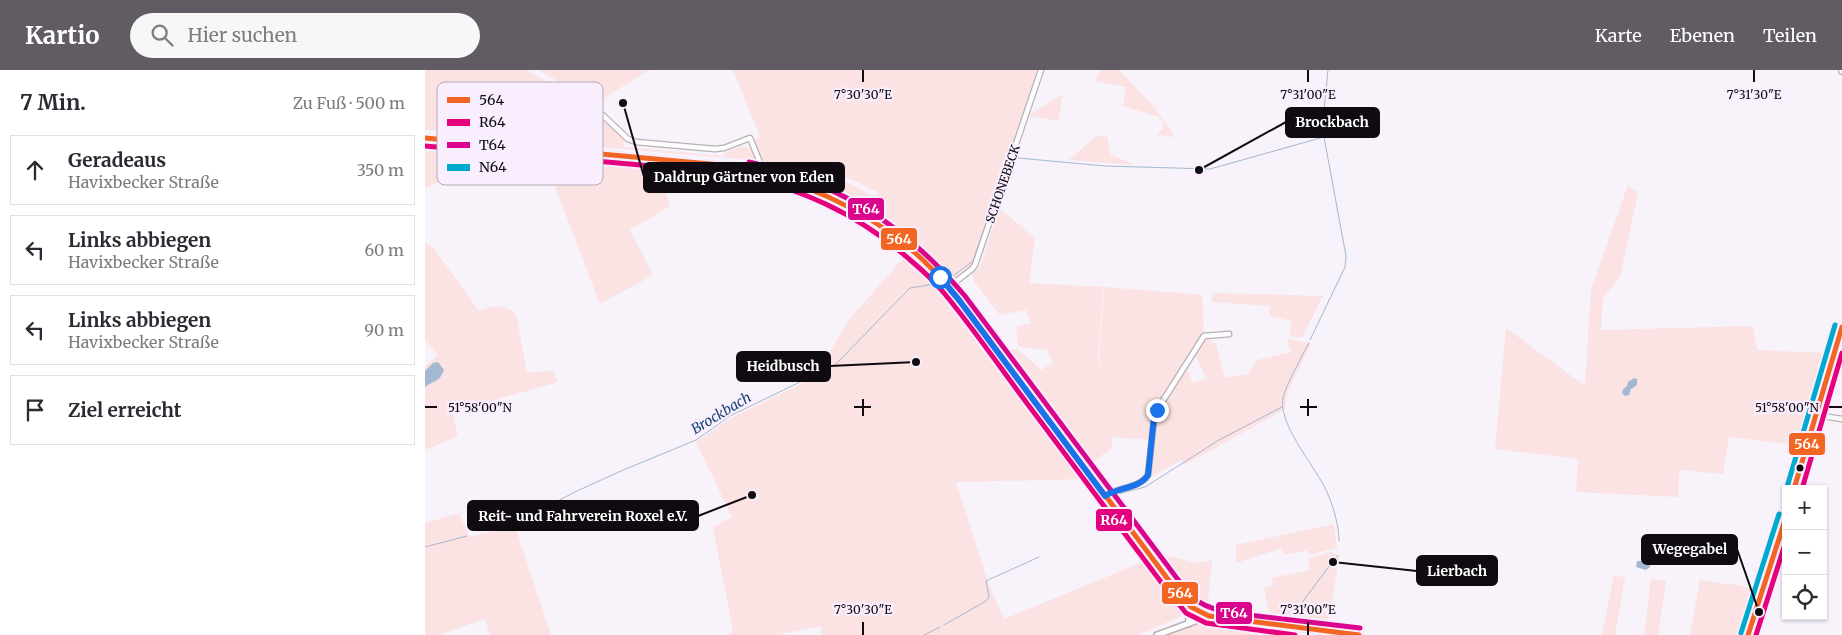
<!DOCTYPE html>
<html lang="de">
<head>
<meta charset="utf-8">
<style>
	body { margin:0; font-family:Merriweather,serif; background:#f7f7f7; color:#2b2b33 }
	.controls { position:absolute; right:15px; bottom:15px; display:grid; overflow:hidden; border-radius:0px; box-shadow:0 1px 4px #0004 }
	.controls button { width:45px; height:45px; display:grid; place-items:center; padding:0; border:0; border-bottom:1px solid #e1e1e2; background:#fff; color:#2b2b33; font:25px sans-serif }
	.stop { position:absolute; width:15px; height:15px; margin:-11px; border:4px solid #1a73e8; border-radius:50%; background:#fff }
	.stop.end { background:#1a73e8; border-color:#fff; box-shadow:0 1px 5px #0008 }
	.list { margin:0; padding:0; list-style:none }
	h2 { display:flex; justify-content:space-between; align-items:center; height:65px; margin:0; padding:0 20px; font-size:21px }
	h2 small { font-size:16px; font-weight:400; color:#7c7c81 }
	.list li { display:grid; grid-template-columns:32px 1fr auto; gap:15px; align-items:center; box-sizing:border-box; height:70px; margin:0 10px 10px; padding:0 10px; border:1px solid #e1e1e2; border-radius:0px }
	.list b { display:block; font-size:19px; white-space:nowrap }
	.list p { margin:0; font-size:16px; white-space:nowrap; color:#7c7c81 }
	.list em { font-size:16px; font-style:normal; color:#7c7c81 }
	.icon { flex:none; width:28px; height:28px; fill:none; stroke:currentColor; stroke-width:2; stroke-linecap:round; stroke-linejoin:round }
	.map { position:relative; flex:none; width:1417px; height:565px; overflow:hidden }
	header { display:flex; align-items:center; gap:30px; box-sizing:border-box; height:70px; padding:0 25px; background:#615c63; color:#fff }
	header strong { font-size:24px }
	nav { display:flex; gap:28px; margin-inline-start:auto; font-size:18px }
	.search { width:350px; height:45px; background:#f7f7f7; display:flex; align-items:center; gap:12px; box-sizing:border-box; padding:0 18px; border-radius:28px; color:#7c7c81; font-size:19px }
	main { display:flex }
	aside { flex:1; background:#fff }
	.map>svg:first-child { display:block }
	.green { fill:#fbe2e3 }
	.water { fill:#a3b8d1 }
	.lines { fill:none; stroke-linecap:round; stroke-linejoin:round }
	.stream { stroke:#a3b8d1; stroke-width:1 }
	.minor-casing { stroke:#b6b1b7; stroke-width:7 }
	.tertiary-casing { stroke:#b6b1b7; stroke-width:8 }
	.secondary-casing { stroke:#b6b1b7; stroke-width:8 }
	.minor { stroke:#fefdfe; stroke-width:4.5 }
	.tertiary { stroke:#fefdfe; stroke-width:5 }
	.secondary { stroke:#fefdfe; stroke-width:5.5 }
	.bus-1-casing { stroke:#f9eefe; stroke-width:9 }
	.bus-2-casing { stroke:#f9eefe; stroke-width:9 }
	.bus-3-casing { stroke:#f9eefe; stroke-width:9 }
	.bus-4-casing { stroke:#f9eefe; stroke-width:9 }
	.bus-1 { stroke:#f26522; stroke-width:5 }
	.bus-2 { stroke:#e5007d; stroke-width:5 }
	.bus-3 { stroke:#d9058d; stroke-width:5 }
	.bus-4 { stroke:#00a9ce; stroke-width:5 }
	.route { stroke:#1a73e8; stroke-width:6 }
	.ticks { fill:none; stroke:#0f0b11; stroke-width:2 }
	.bus-dot { fill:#0f0b11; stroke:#f9eefe; stroke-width:2 }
	.labels { text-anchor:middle; stroke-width:4.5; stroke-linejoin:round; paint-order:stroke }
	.street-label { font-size:12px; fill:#0f0b11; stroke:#f9eefe }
	.water-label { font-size:14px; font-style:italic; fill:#134570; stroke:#f9eefe }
	.key { fill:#f9eefe; stroke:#b3aab7; stroke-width:1 }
	.key-label { font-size:14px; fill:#0f0b11 }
	.ticks-label { font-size:12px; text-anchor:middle; fill:#0f0b11; stroke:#f9eefe; stroke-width:4.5; stroke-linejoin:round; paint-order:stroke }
	.leader { fill:none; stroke:#0f0b11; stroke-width:2 }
	.callout-dot { fill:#0f0b11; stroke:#f9eefe; stroke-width:2 }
	.callout { fill:#0f0b11; stroke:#0f0b11; stroke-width:2 }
	.callout-label { font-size:14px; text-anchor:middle; font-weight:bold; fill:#fff }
	.line-badge { stroke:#f9eefe; stroke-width:2 }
	.badge-label { font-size:14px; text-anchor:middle; font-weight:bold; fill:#fff }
</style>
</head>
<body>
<header>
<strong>Kartio</strong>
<div class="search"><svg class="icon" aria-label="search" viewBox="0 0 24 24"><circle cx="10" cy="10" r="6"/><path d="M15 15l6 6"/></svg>Hier suchen</div>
<nav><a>Karte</a><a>Ebenen</a><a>Teilen</a></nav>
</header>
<main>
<aside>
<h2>7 Min.<small>Zu Fuß · 500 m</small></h2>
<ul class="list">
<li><svg class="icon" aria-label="ahead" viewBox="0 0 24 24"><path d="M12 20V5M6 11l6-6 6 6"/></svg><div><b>Geradeaus</b><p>Havixbecker Straße</p></div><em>350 m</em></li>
<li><svg class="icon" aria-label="left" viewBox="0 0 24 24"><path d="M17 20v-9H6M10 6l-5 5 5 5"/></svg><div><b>Links abbiegen</b><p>Havixbecker Straße</p></div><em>60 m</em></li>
<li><svg class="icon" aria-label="left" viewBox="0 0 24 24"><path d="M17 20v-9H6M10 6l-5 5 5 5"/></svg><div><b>Links abbiegen</b><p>Havixbecker Straße</p></div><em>90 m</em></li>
<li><svg class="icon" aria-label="arrive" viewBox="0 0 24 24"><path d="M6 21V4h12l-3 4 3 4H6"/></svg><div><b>Ziel erreicht</b></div></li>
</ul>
</aside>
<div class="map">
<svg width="1417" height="565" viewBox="0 0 1417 565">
	<rect width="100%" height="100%" fill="#f8f2fa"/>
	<path class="green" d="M0 0H102L133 18 137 24 143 47 142 52 115 70 0 60Z
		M114 0H224L173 32 169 33Z
		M308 0H614L550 192 546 198 528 211 489 173 444 140 453 122 428 110 402 102 380 103 360 96 337 92 328 70 335 67Z
		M676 0H694L729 37 750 67 732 65 738 58V52L734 47 698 36 701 17 670 11Z
		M638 24 633 51 612 47 605 49 606 44Z
		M167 42H171L200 68 199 77 299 86 300 83 317 76 326 78 331 88 328 90 126 73 125 69Z
		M671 66 682 67 686 85 710 95 644 90Z
		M0 71 96 79 0 118Z
		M116 80 232 91 245 136 205 160 228 205 175 234Z
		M383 105C406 103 431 115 449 128L443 139 381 107Z
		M1203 115 1213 123 1195 207 1178 228 1176 260 1328 256 1332 280 1399 283 1371 375 1304 367 1298 404 1254 400 1253 427 1151 422 1153 389 1070 379 1081 258 1160 316 1166 220Z
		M574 138 610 168 604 213 678 217 673 290 675 302 674 290 679 217 777 225 779 266 729 339 726 348 724 370 687 367V378L666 393 583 283 592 278 616 300 628 293 622 280 593 277 591 257 605 253 601 240 575 245 549 212 547 204 555 197Z
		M0 173 7 176 54 241C67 235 80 234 91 244L102 302 128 301 133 312 27 342 33 366 0 380V296L13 285 0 270Z
		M485 181 523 218 662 409 531 412 564 515 579 549 720 491 757 540 755 547 713 565H397L396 556 351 565H302L308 561 288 457 307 447 271 372 304 349 407 299 403 285 426 247Z
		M788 223 898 226 877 268 865 266 866 251 845 246V236L787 232Z
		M781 267 791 274 800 308 823 304 832 290 866 282 862 269 886 273 863 321 860 339 760 395 757 390 722 409 725 406 734 341 762 299 768 313 781 308 770 285Z
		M34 443 44 467 90 456 126 565H65L60 549 13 565H0V453Z
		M909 454 912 478 883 485 882 480 860 485 857 478 811 493V475Z
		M905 482 915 485 903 551 845 546 839 517 848 516 846 508 885 500 883 489Z
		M735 484 773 493 787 490 783 530 779 535 765 524Z
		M1189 506 1200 507 1190 565H1177Z
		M1226 509 1241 511 1233 565H1219Z
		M1275 509 1302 515 1303 513 1332 520 1319 565H1265Z
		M770 554 872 562 876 565H739Z"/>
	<path class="water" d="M13 292 19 300C14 313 9 310 0 317V301L8 293Z
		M1209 308 1212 309V315L1206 319 1204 325 1200 326 1197 323 1198 319 1202 316 1203 312Z
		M1212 491H1225V497L1221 500 1211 497Z"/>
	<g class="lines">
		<path class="stream" d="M593 88 680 96 785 99 899 67
			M528 206 548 191 584 87
			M885 270 920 197 921 186 899 67 898 50 903 0
			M884 273C877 286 861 315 858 328 853 353 887 393 899 416 907 431 914 454 914 471
			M689 425 720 417 794 370 857 337
			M94 453 115 440 152 421 196 401 271 370 305 346 410 295 485 218 516 213
			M0 477 42 466
			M866 547 912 486
			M519 555 561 531 564 527 561 511 563 510 614 487
			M499 565 515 557
			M856 565 858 562"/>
		<defs>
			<path id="minor" d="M120 79 124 68 128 64 169 37 203 69 211 72 290 79 299 78 325 68 336 95 335 101
				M524 217 547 199 550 195 616 0
				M1391 345 1417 349
				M680 426C693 417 714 419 723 405L729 349 732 340 779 266 804 264"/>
			<path id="tertiary" d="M763 554 766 537
				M732 565 784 546"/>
			<path id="secondary" d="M1417 0V1
				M0 68 307 96C395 111 464 151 524 217L745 512 766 537 784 546 806 550 934 565
				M1369 419 1417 257
				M1323 565 1361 446"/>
		</defs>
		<use href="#minor" class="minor-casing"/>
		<use href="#tertiary" class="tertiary-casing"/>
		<use href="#secondary" class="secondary-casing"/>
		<use href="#minor" class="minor"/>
		<use href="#tertiary" class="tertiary"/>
		<use href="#secondary" class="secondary"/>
		<defs>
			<path id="bus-1" d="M0 68 307 96C392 114 468 150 524 218 553 252 579 291 606 327 653 389 699 450 745 512L766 537 784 546 934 565
				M1369 419 1417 257
				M1323 565 1361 447"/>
			<path id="bus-2" d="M0 76 306 103C374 118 431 142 484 189 496 199 509 211 519 223 548 258 574 296 601 332 647 393 693 455 739 516L761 543 781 553 870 565
				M1377 419 1417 283
				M1331 565 1361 471"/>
			<path id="bus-3" d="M324 92C416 115 478 153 540 226L751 507C771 532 775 537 807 543L935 558"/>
			<path id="bus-4" d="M1362 417 1410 255
				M1316 563 1354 444"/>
		</defs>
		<use href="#bus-1" class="bus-1-casing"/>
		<use href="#bus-2" class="bus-2-casing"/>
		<use href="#bus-3" class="bus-3-casing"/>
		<use href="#bus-4" class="bus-4-casing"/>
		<use href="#bus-1" class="bus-1"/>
		<use href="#bus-2" class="bus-2"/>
		<use href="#bus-3" class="bus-3"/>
		<use href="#bus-4" class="bus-4"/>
	</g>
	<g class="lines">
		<path class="route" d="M515 207 534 230 680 426C693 417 714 419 723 405L729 348 732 340"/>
	</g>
	<path class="ticks" d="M438 0V12M883 0V12M1329 0V12M438 329V346M883 329V346M0 337H12M429 337H446M875 337H892M1404 337H1417M438 552V565M883 552V565"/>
	<circle class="bus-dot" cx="1375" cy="398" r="4.5"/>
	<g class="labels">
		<g class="street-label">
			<text transform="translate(578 114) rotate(-71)" y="4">SCHONEBECK</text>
		</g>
		<g class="water-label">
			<text transform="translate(296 343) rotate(-31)" y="5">Brockbach</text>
		</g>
	</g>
	<rect x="12" y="12" width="166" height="103" rx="8" class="key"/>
	<rect x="22" y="27" width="23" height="6" fill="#f26522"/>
	<rect x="22" y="49" width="23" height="7" fill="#e5007d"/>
	<rect x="22" y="72" width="23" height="6" fill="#d9058d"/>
	<rect x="22" y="94" width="23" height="7" fill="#00a9ce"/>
	<g class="key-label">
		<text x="54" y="35">564</text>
		<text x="54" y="57">R64</text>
		<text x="54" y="80">T64</text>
		<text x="54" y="102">N64</text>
	</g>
	<g class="ticks-label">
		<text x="438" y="29">7°30'30"E</text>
		<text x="883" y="29">7°31'00"E</text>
		<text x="1329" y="29">7°31'30"E</text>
		<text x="55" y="342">51°58'00"N</text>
		<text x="1362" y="342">51°58'00"N</text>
		<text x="438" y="544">7°30'30"E</text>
		<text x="883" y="544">7°31'00"E</text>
	</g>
	<path class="leader" d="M774 100L861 52M198 33L219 107M491 292L405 296M327 425L273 446M1334 542L1312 479M908 492L992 501"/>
	<g class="callout-dot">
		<circle cx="774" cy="100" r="5"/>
		<circle cx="198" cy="33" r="5"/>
		<circle cx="491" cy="292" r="5"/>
		<circle cx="327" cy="425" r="5"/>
		<circle cx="1334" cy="542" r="5"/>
		<circle cx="908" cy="492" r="5"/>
	</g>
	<g class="callout">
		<rect x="861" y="38" width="93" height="29" rx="5"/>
		<rect x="219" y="93" width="200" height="29" rx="5"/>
		<rect x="312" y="282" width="93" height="29" rx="5"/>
		<rect x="43" y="431" width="230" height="29" rx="5"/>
		<rect x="1217" y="465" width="95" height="29" rx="5"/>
		<rect x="992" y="486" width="80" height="29" rx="5"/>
	</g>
	<g class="callout-label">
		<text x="907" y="57">Brockbach</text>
		<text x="319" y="112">Daldrup Gärtner von Eden</text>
		<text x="358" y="301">Heidbusch</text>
		<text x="158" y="451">Reit- und Fahrverein Roxel e.V.</text>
		<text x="1265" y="484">Wegegabel</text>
		<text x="1032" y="506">Lierbach</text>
	</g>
	<g class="line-badge">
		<rect x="422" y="127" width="38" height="24" rx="5" fill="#d9058d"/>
		<rect x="455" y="157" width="38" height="24" rx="5" fill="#f26522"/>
		<rect x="1363" y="362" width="38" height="24" rx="5" fill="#f26522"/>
		<rect x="670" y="438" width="38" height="24" rx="5" fill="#e5007d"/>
		<rect x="736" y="511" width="38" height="24" rx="5" fill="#f26522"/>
		<rect x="790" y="531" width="38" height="24" rx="5" fill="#d9058d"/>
	</g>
	<g class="badge-label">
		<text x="441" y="144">T64</text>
		<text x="474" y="174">564</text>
		<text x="1382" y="379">564</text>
		<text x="689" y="455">R64</text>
		<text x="755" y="528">564</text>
		<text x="809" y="548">T64</text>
	</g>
</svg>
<div class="controls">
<button>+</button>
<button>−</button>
<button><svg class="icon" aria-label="locate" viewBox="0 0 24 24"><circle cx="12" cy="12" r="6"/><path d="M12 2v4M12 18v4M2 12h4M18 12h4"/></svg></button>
</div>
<div class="stop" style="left:515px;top:207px"></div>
<div class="stop end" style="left:732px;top:340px"></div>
</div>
</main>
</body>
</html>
